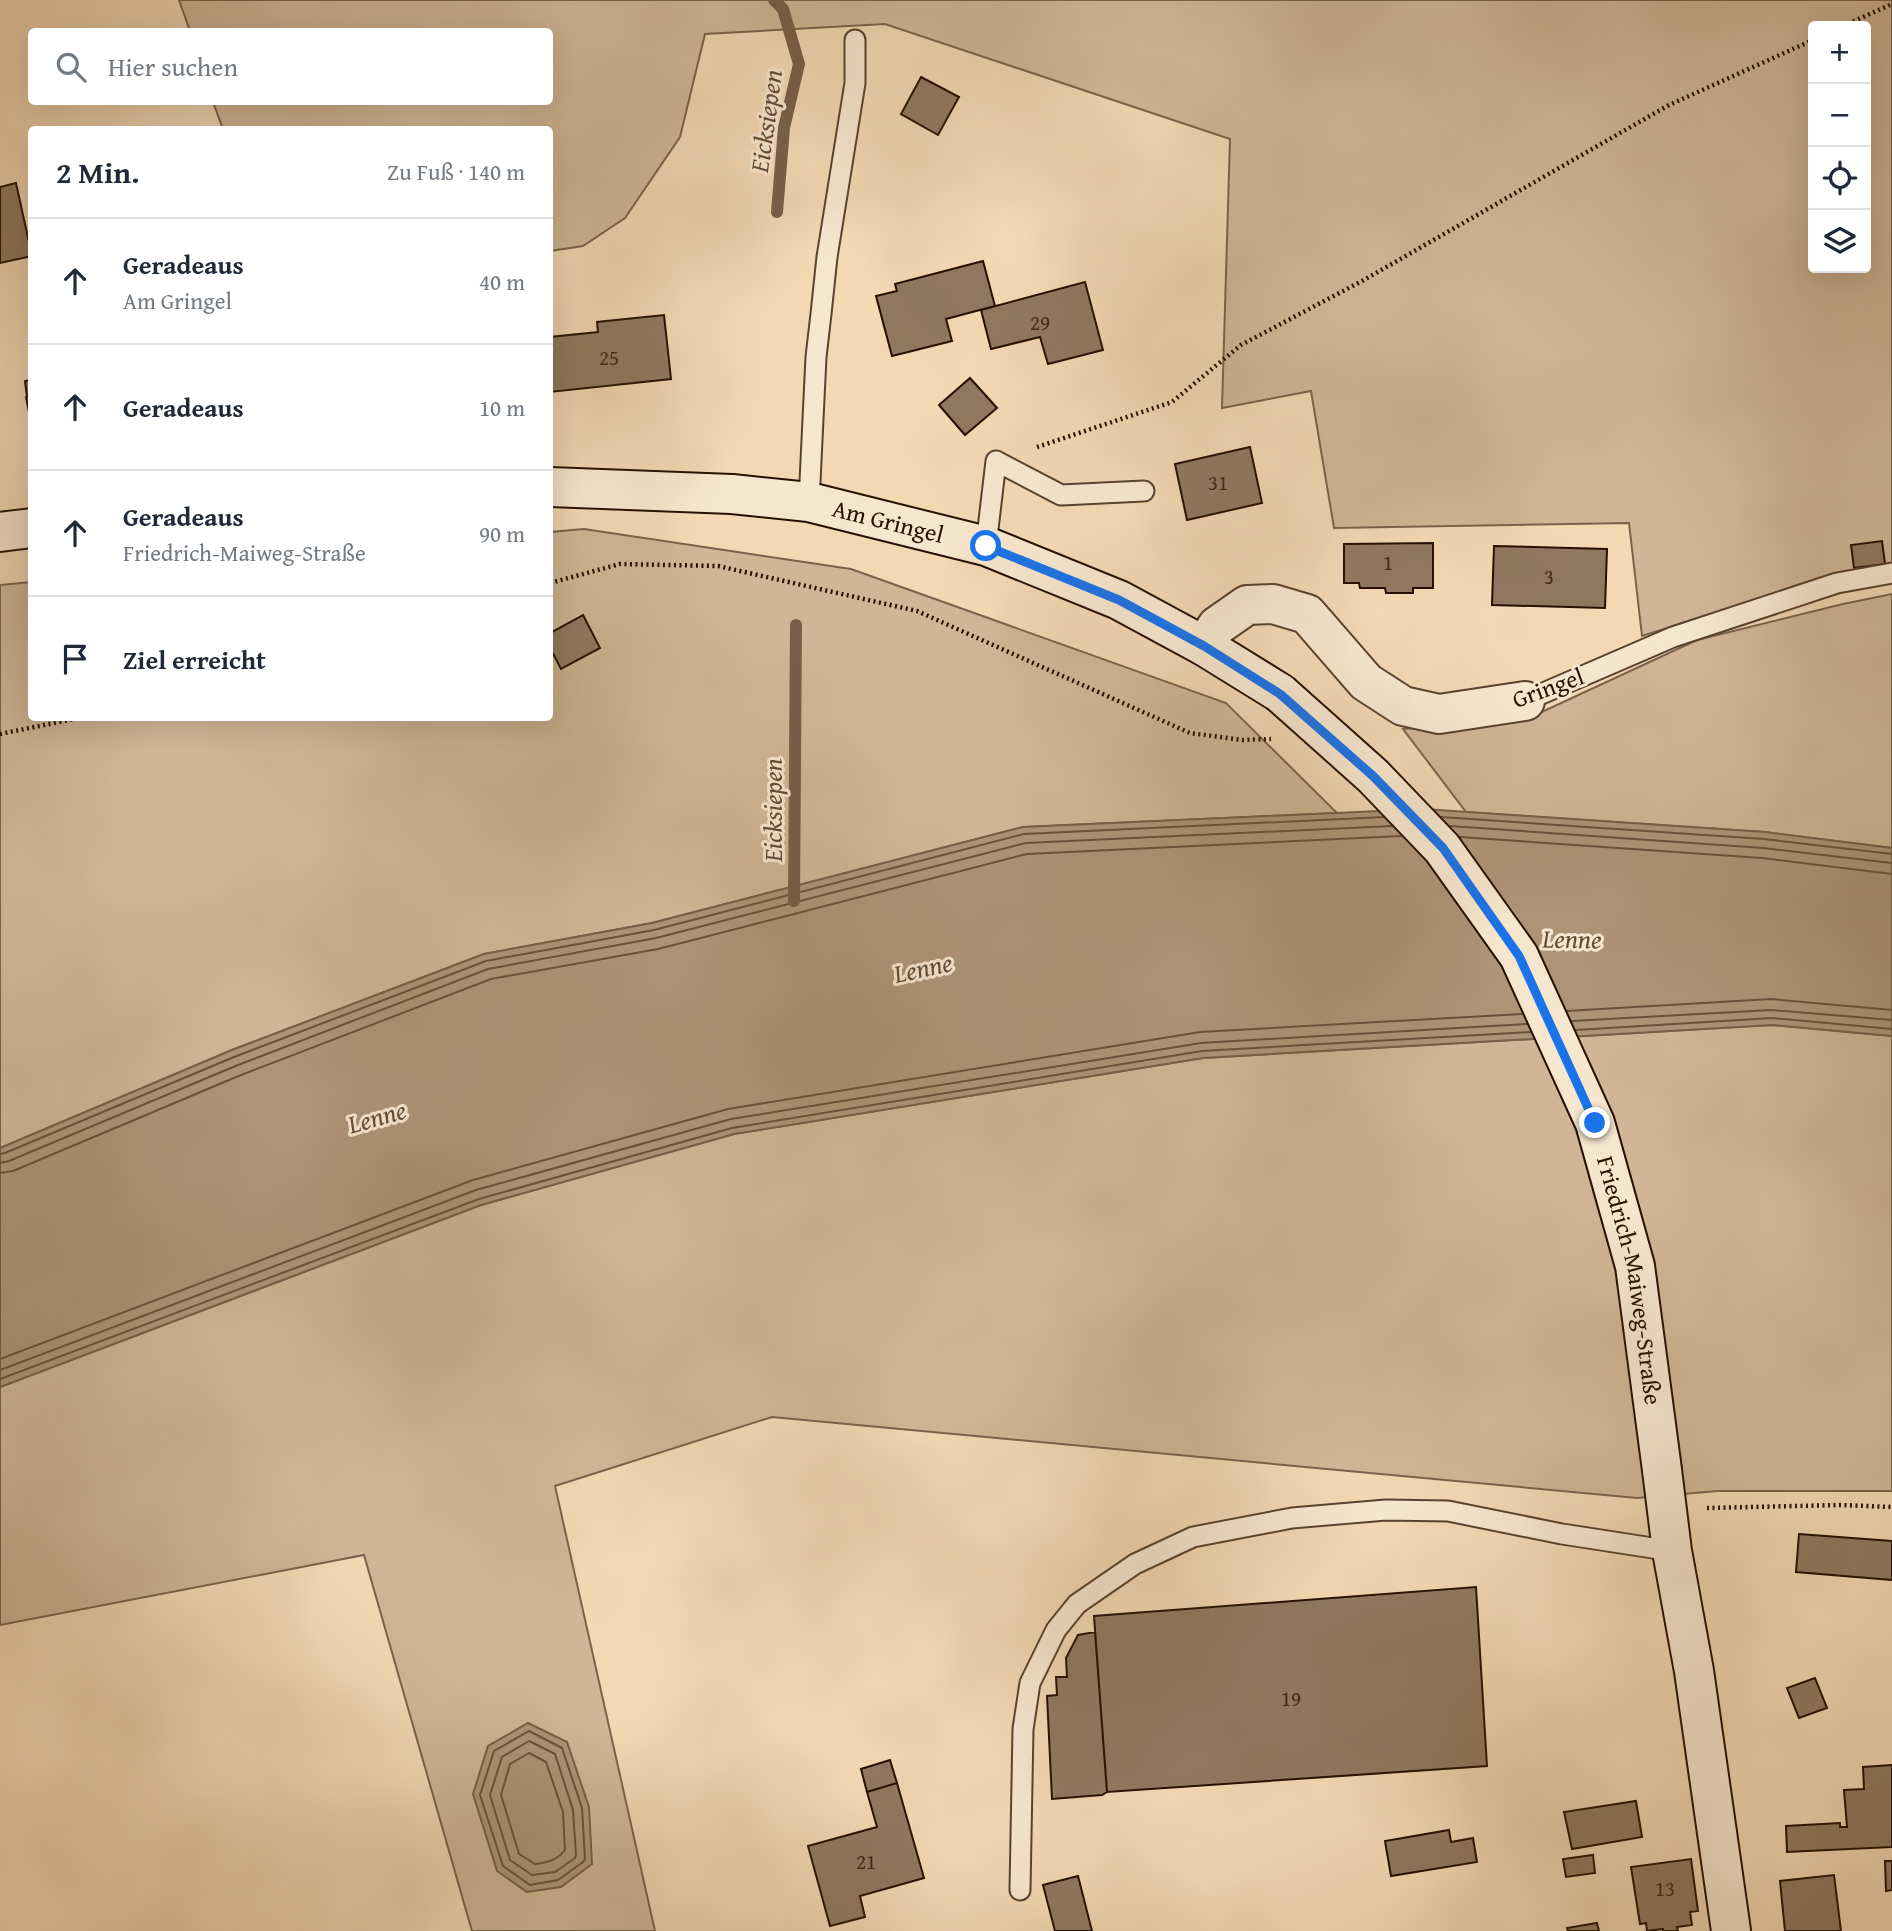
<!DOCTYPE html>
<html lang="de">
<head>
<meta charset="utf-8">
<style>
	body { margin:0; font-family:"Gentium Book Plus",serif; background:#f2f2f3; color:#1f2937 }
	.controls { position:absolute; right:21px; top:21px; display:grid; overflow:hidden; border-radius:7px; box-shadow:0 7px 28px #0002 }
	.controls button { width:63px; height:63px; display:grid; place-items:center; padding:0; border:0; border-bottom:2px solid #e0e1e3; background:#fff; color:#1f2937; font:35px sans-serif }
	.stop { position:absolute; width:21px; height:21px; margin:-16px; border:5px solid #1a73e8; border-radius:50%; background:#fff }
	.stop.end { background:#1a73e8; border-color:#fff; box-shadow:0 2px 7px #0008 }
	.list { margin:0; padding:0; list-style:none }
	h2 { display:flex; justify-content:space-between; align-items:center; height:91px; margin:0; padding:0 28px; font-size:30px }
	h2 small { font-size:23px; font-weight:400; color:#747a83 }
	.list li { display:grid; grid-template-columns:46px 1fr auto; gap:21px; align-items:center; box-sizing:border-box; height:126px; padding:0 28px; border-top:2px solid #e0e1e3 }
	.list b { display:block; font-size:26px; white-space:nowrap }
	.list p { margin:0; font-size:23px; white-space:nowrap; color:#747a83 }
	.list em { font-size:23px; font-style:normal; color:#747a83 }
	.icon { flex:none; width:38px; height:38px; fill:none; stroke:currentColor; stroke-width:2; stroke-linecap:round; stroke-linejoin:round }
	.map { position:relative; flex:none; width:1892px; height:1931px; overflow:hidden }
	.search { position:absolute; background:#fff; box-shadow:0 7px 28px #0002; left:28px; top:28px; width:525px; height:77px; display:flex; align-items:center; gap:18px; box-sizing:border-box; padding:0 24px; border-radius:7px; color:#747a83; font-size:26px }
	.panel { position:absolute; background:#fff; box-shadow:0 7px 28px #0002; left:28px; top:126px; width:525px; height:595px; border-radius:7px }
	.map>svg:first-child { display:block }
	.green { fill:#d0b696; stroke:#7a634c; stroke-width:2; fill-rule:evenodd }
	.water { fill:#ad9477; stroke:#775f48; stroke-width:2 }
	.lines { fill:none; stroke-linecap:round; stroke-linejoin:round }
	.shore { stroke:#69523c; stroke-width:2 }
	.stream { stroke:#775f48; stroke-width:12 }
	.building { fill:#90785f; stroke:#251002; stroke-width:2 }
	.lane-casing { stroke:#58422e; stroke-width:23 }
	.street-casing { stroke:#58422e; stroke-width:42 }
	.secondary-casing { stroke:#251002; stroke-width:42 }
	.path { stroke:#251002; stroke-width:4.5; stroke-dasharray:2 3.5; stroke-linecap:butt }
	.lane { stroke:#f7e6ce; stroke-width:19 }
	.street { stroke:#f7e6ce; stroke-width:38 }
	.secondary { stroke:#f7e6ce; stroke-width:38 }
	.secondary-bridge-casing { stroke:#251002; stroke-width:42; stroke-linecap:butt }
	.secondary-bridge { stroke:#f7e6ce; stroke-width:38 }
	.route { stroke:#1a73e8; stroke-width:9 }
	.labels { text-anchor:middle; stroke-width:6; stroke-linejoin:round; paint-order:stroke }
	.number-label { font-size:21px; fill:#402a19 }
	.street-label { font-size:24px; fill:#251002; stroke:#f7e6ce }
	.water-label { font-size:26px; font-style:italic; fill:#624b37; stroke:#f7e6ce }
</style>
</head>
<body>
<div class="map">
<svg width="1892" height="1931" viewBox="0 0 1892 1931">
	<rect width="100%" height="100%" fill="#f3d8b4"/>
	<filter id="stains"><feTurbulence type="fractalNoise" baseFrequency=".00286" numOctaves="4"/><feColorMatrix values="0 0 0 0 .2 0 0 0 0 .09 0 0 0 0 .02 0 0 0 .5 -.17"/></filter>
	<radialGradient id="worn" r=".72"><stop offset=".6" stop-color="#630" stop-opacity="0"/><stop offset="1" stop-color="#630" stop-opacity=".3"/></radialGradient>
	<path class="green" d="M179 0H1892V567L1818 580 1642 636 1629 523 1334 528 1311 391 1222 408 1230 139 885 24 705 34 680 137 625 218 583 246 550 251V130L223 129 213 102H550V32L190 31ZM1813 26H1866V268H1813Z
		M584 529 851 569 1226 703 1337 813 1023 827 652 923 484 954 232 1050 0 1148V585L31 582 32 718H550V532Z
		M1892 594V848L1765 832 1466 812 1403 729 1531 717 1697 640 1843 604Z
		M1772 1025 1892 1036V1491H1718L1637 1498 772 1417 555 1486 655 1931H472L364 1555 0 1625V1387L481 1205 734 1134 1203 1058Z"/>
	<path class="water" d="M1424 809 1765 832 1892 848V1036L1772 1025 1203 1058 734 1134 481 1205 0 1387V1148L232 1050 484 954 652 923 1023 827Z
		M528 1723 567 1742 589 1807 592 1864 561 1887 527 1892 497 1871 473 1794 488 1746Z"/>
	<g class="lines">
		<path class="shore" d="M1441 817 1764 839 1892 854
			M1450 826 1763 848 1892 863
			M1460 837 1762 858 1892 874
			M1567 1011 1771 999 1892 1010
			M1572 1021 1771 1010 1892 1020
			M1576 1030 1772 1018 1892 1029
			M0 1154 5 1153 234 1057 486 961 654 930 1024 834 1384 817
			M0 1163 9 1161 238 1065 488 969 656 938 1026 843 1392 826
			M0 1173 13 1171 241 1075 491 979 658 949 1027 854 1401 836
			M0 1359 473 1180 728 1109 1200 1032 1522 1014
			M0 1370 476 1190 731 1119 1201 1043 1527 1024
			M0 1379 479 1199 732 1128 1202 1051 1531 1032
			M529 1731 562 1748 582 1808 585 1859 583 1862 558 1880 530 1885 503 1866 480 1795 494 1751Z
			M529 1741 555 1754 573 1810 576 1855 575 1858 555 1872 532 1875 510 1860 490 1795 502 1757Z
			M529 1753 546 1762 563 1812 565 1850C558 1860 547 1863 535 1864L519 1854 501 1795 510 1764Z"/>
		<path class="stream" d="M774 0 783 9 799 64 784 128 777 212
			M794 901 796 625"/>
	</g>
	<path class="building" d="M921 77 959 97 938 135 901 114Z
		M16 183 32 256 0 263V187Z
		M983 261 995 306 946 319 952 341 892 356 876 296 897 291 895 284Z
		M1085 282 1103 350 1048 364 1040 337 991 349 981 310Z
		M664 315 671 379 550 392V337L598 332 597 322Z
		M970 378 997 408 965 435 939 405Z
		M32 380V396L27 397 25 381Z
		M32 396V428L26 397Z
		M1250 447 1262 503 1187 520 1175 464Z
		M1882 541 1885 564 1854 568 1851 545Z
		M1433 543V588H1413V593H1386L1385 588H1360L1359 583H1344V544Z
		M1494 546 1607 549 1605 608 1492 605Z
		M583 615 600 648 561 669 550 648V633Z
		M1799 1534 1892 1541V1580L1796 1572Z
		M1476 1587 1487 1766 1107 1792 1094 1616Z
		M1095 1632 1107 1792 1102 1795 1052 1799 1047 1696 1057 1695 1056 1677H1067L1066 1658 1078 1635Z
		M1815 1678 1827 1708 1799 1718 1787 1688Z
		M890 1760 897 1783 867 1792 861 1769Z
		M1892 1765V1847L1787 1852 1786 1826 1840 1823V1827H1847L1844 1790 1864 1789 1863 1767Z
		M897 1783 924 1878 860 1896 865 1917 830 1926 808 1846 877 1827 867 1792Z
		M1636 1801 1642 1837 1572 1849 1564 1812Z
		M1449 1830 1451 1842 1473 1838 1477 1862 1391 1876 1385 1841Z
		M1593 1855 1595 1873 1566 1877 1563 1859Z
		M1691 1859 1698 1911 1690 1912 1692 1925 1677 1927 1678 1931H1663V1929L1647 1931 1646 1923 1640 1924 1631 1867Z
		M1885 1861H1892V1890L1886 1891Z
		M1834 1875 1841 1931H1785L1780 1881Z
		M1078 1876 1092 1931H1055L1043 1885Z
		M1597 1923 1599 1931H1568L1567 1928Z"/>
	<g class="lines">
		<defs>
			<path id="lane" d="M809 502 816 357 821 314 827 257 855 83V40
				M986 546 996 461 1061 495 1144 491
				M1525 701 1673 637 1837 583 1892 573
				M1020 1890 1023 1729 1030 1683 1056 1630 1077 1604 1135 1564 1193 1537 1292 1518 1386 1510 1448 1511 1562 1534 1672 1551"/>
			<path id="street" d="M1204 646 1217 626 1247 605 1273 604 1307 614 1366 682 1403 706 1439 714 1525 701"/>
			<g id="secondary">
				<path id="s1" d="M550 487 732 494 809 502 986 546 1119 600 1204 646 1280 693"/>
				<path d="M0 532 32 528"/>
				<path d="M1662 1470 1672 1551 1694 1671 1731 1931"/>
			</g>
		</defs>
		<use href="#lane" class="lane-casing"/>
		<use href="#street" class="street-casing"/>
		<use href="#secondary" class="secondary-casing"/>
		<path class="path" d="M1843 26 1892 4
			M1037 447 1172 402 1241 345 1362 281 1669 105 1813 40
			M550 583 620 564 718 566 917 611 1190 733 1242 740 1271 739
			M0 734 79 718
			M1707 1508 1841 1505 1892 1507"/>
		<use href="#lane" class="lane"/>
		<use href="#street" class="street"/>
		<use href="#secondary" class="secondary"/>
		<defs>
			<g id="secondary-bridge">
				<path id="s2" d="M1280 693 1373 776 1442 848 1519 956 1595 1123 1635 1266 1662 1470"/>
			</g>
		</defs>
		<use href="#secondary-bridge" class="secondary-bridge-casing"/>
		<use href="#secondary-bridge" class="secondary-bridge"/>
	</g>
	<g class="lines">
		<path class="route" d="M986 546 1119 600 1204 646 1280 694 1373 776 1443 848 1519 956 1595 1123"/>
	</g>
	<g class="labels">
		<g class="number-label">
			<text x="1040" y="330">29</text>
			<text x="609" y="365">25</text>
			<text x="1218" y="490">31</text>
			<text x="1388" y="570">1</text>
			<text x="1549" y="584">3</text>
			<text x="1291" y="1706">19</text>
			<text x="866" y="1869">21</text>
			<text x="1665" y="1896">13</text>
		</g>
		<g class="street-label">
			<text dy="8" stroke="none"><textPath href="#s1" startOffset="341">Am Gringel</textPath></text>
			<text transform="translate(1548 688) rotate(-20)" y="8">Gringel</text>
			<text dy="8" stroke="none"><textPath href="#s2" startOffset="702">Friedrich-Maiweg-Straße</textPath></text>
		</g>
		<g class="water-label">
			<text transform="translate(766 121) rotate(-82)" y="9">Eicksiepen</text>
			<text transform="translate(773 810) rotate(-90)" y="9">Eicksiepen</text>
			<text transform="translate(1572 939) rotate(1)" y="9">Lenne</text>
			<text transform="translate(923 968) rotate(-12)" y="9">Lenne</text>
			<text transform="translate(377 1117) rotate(-16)" y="9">Lenne</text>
		</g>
	</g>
	<rect width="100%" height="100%" filter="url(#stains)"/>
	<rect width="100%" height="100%" fill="url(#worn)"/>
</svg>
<div class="controls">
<button>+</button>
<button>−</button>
<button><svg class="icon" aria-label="locate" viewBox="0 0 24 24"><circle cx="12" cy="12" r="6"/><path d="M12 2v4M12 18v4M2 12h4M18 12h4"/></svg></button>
<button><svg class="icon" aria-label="layers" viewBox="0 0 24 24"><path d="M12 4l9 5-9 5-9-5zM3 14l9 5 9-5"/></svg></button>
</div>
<div class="stop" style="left:986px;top:546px"></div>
<div class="stop end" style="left:1595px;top:1123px"></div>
<div class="search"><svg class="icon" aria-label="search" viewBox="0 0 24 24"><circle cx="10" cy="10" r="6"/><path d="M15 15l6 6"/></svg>Hier suchen</div>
<section class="panel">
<h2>2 Min.<small>Zu Fuß · 140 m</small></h2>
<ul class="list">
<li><svg class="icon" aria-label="ahead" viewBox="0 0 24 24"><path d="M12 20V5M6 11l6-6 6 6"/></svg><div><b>Geradeaus</b><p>Am Gringel</p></div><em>40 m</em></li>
<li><svg class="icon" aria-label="ahead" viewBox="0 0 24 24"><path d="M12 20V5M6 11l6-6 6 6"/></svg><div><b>Geradeaus</b></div><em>10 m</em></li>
<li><svg class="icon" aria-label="ahead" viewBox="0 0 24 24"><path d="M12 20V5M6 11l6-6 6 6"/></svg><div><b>Geradeaus</b><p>Friedrich-Maiweg-Straße</p></div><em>90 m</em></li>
<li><svg class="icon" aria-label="arrive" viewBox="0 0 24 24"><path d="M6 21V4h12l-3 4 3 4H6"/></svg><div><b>Ziel erreicht</b></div></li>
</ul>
</section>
</div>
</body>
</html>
